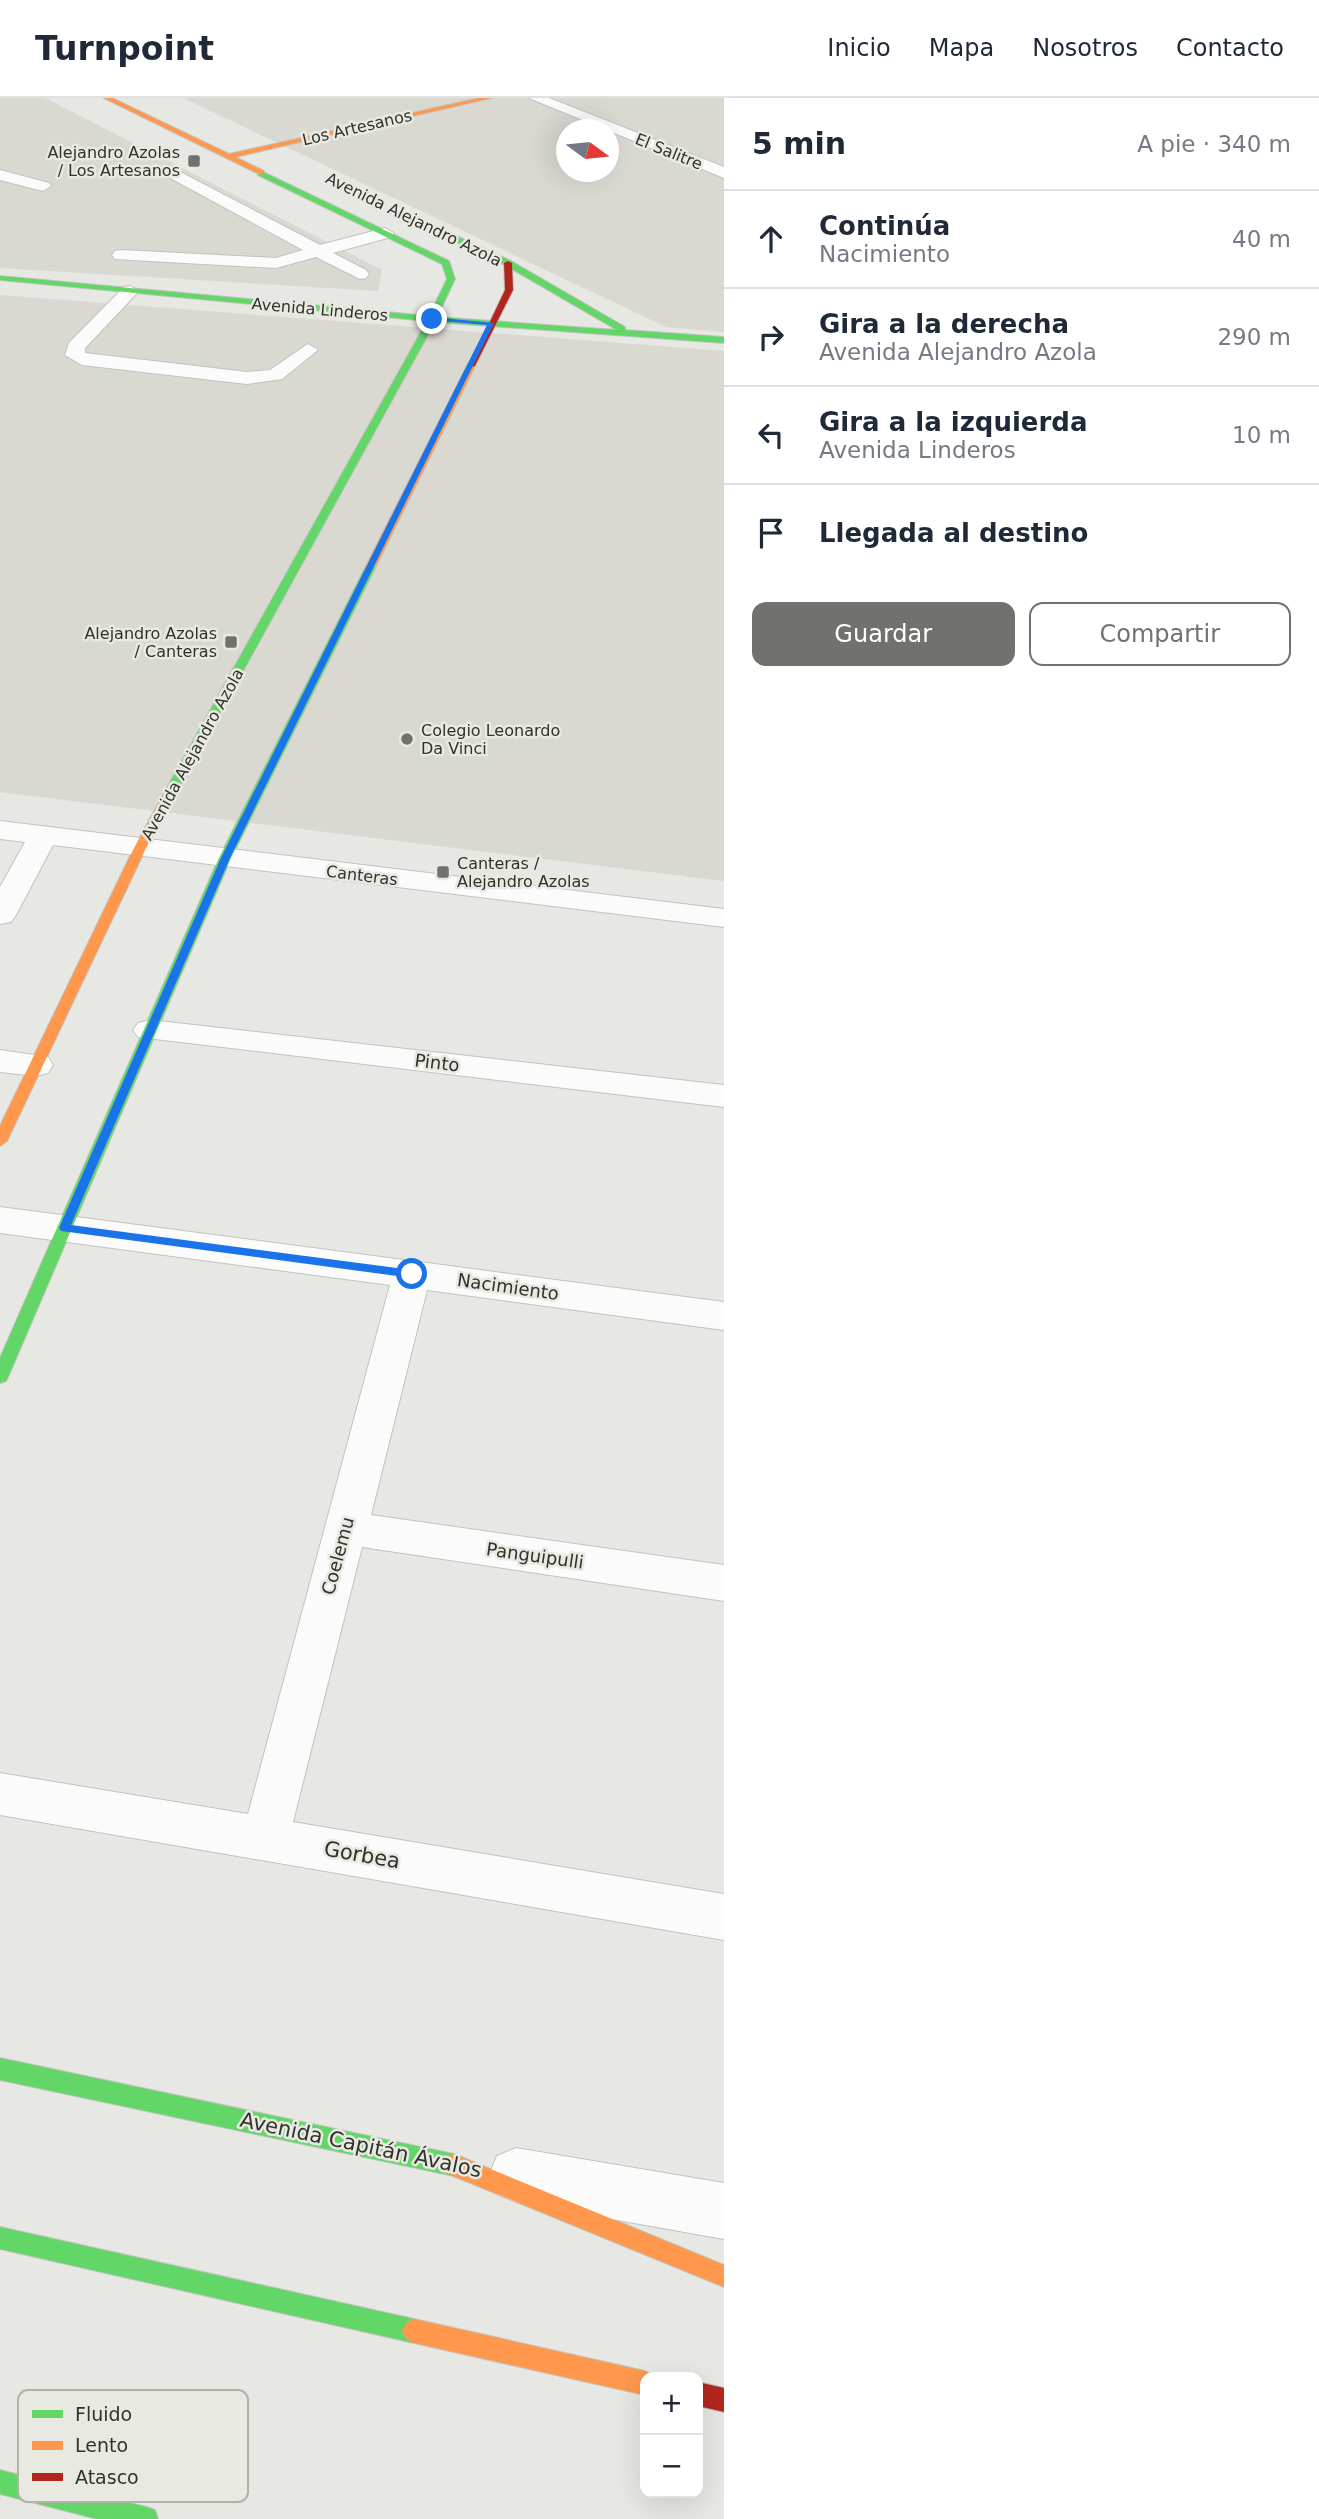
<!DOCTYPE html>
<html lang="es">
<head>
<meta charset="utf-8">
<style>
	body { margin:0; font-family:"DejaVu Sans",sans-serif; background:#f2f2f3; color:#1f2937 }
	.controls { position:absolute; right:21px; bottom:21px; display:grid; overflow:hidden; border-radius:14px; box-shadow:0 7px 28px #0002 }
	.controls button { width:63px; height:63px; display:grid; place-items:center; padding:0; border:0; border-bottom:2px solid #e0e1e3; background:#fff; color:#1f2937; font:35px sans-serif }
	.compass { position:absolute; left:556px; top:21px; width:63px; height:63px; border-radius:50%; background:#fff; box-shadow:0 7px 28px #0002; rotate:105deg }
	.stop { position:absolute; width:21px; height:21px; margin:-16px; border:5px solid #1a73e8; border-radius:50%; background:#fff }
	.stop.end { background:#1a73e8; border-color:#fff; box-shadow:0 2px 7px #0008 }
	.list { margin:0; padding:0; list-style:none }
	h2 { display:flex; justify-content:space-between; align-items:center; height:91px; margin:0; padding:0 28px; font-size:30px }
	h2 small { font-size:23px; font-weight:400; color:#747a83 }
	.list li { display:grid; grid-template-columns:46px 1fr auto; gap:21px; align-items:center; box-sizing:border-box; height:98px; padding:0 28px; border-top:2px solid #e0e1e3 }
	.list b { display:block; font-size:26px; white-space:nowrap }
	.list p { margin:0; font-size:23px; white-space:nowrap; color:#747a83 }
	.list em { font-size:23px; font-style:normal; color:#747a83 }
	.actions { display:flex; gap:14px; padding:21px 28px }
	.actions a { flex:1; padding:16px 0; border:2px solid #71716d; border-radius:14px; text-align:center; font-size:24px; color:#71716d }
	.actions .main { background:#71716d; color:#fff }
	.icon { flex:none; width:38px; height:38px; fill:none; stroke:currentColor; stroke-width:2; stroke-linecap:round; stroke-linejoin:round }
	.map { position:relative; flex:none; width:724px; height:2421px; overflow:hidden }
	header { display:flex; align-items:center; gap:42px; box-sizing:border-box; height:98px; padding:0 35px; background:#fff; border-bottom:2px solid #e0e1e3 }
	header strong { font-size:33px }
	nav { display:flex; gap:38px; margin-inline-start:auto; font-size:24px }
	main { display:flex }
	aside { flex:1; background:#fff }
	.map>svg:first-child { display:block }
	.built { fill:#d9d9d1; fill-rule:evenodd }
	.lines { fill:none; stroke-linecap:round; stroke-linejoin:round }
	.lane-casing { stroke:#c2c3bf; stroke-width:2 }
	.street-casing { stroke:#c2c3bf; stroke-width:2 }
	.fast-casing { stroke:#c2c3bf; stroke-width:2 }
	.slow-casing { stroke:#c2c3bf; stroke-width:2 }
	.jam-casing { stroke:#c2c3bf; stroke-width:2 }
	.lane { fill:#fbfbfb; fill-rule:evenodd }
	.street { fill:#fbfbfb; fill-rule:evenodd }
	.fast { fill:#63d668; fill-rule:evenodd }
	.slow { fill:#ff974d; fill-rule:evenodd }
	.jam { fill:#b3261e; fill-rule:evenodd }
	.route { fill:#1a73e8 }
	.poi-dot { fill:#71716d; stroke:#e8e9e1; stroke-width:2.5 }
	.labels { text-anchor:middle; stroke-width:5; stroke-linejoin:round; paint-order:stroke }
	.far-street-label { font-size:16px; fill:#31312e; stroke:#e8e9e1 }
	.far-poi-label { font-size:16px; fill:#31312e; stroke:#e8e9e1; text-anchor:end }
	.street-label { font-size:18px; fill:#31312e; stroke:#e8e9e1 }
	.near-street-label { font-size:21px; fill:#31312e; stroke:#e8e9e1 }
	.key { fill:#e8e9e1; stroke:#b1b2ab; stroke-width:2 }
	.key-label { font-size:19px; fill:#31312e }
</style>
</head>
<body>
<header>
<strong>Turnpoint</strong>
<nav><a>Inicio</a><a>Mapa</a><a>Nosotros</a><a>Contacto</a></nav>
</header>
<main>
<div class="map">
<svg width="724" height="2421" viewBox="0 0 724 2421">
	<rect width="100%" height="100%" fill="#e7e7e3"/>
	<path class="built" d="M0 0H45L382 172 378 193 0 170Z
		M183 0H724V234L666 229ZM566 32H608V74H566Z
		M0 197 724 253V783L0 694Z"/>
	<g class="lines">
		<defs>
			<path id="lane" d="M529 0H549L724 69V80Z
				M167 67 320 147 385 130 394 135 391 139 333 155 366 172 369 176 366 180 360 181 316 159 276 170 115 161 112 157 115 153 121 152 276 160 303 152 161 75 159 72Z
				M0 72 49 85 51 88 43 93 0 82Z
				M130 188 139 193 85 250V255L247 274 270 272 308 246 318 252 282 281 247 286 82 267 65 257 69 245 124 189Z"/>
			<path id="street" d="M0 723 724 811V829L53 747 16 817 11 824 0 826V789L25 744 0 741Z
				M150 922 724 987V1009L138 939 133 932 138 925Z
				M0 952 48 959 53 967 48 975 36 978 0 974Z
				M0 1109 724 1204V1232L427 1192 371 1417 724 1467V1503L362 1449 293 1724 724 1796V1842L0 1717V1675L248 1716 390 1187 0 1135Z
				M516 2050 724 2085V2141L516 2104 497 2096 489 2077 497 2058Z"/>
			<path id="fast" d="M261 73 449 163 455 181 437 219 617 232 505 167 412 123 415 119 511 163 625 229V232L724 239V245L435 224 176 695 170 699 164 695 427 223 0 182V178L429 218 447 181 442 166 258 77Z
				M371 465 376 468 231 760 8 1279 6 1283 0 1285V1260L219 760 366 468Z
				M0 1960 454 2056 462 2059 465 2067 462 2075 454 2078 0 1982Z
				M0 2129 414 2221 422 2225 426 2233 422 2241 414 2245 0 2151Z
				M0 2372 146 2409 155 2412 158 2421H97L0 2396Z"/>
			<path id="slow" d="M104 0H112L229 56 479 0H491L235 59 264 73 261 77Z
				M468 266 475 268 376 468 367 470 366 468Z
				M170 691 176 695 146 750 7 1043 0 1048V1028L134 750 164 695Z
				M454 2056 724 2167V2189L446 2075 443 2067 446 2059Z
				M414 2221 645 2273 655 2279H645V2297L414 2245 406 2241 402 2233 406 2225Z"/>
			<path id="jam" d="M508 163 512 165 513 192 475 268 468 270 505 192 504 165Z
				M698 2284 724 2290V2314L698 2308Z"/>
		</defs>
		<use href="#lane" class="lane-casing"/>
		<use href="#street" class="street-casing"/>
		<use href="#fast" class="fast-casing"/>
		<use href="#slow" class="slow-casing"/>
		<use href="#jam" class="jam-casing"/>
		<use href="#lane" class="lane"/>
		<use href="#street" class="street"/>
		<use href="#fast" class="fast"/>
		<use href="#slow" class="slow"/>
		<use href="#jam" class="jam"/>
	</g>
	<path class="route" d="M432 219 494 225 230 760 71 1127 412 1172 417 1176 412 1180 61 1133 59 1130 221 760 487 227 429 222Z"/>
	<g class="poi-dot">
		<rect x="187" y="56" width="14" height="14" rx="3.5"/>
		<rect x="224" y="537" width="14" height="14" rx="3.5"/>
		<circle cx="407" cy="641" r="7"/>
		<rect x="436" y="767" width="14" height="14" rx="3.5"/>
	</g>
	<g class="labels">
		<g class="far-street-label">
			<text transform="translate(357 29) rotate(-13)" y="6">Los Artesanos</text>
			<text transform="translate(669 53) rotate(22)" y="6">El Salitre</text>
			<text transform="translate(414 121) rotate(26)" y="6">Avenida Alejandro Azola</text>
			<text transform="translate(320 211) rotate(5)" y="6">Avenida Linderos</text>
			<text transform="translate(192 656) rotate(-61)" y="6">Avenida Alejandro Azola</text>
			<text transform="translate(362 777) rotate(7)" y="6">Canteras</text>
		</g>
		<g class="far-poi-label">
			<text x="180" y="60">Alejandro Azolas<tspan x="180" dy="18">/ Los Artesanos</tspan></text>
			<text x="217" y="541">Alejandro Azolas<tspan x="217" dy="18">/ Canteras</tspan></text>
			<text x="421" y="638" text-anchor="start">Colegio Leonardo<tspan x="421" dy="18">Da Vinci</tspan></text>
			<text x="457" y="771" text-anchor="start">Canteras /<tspan x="457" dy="18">Alejandro Azolas</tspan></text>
		</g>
		<g class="street-label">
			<text transform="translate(437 965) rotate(7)" y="6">Pinto</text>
			<text transform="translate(508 1189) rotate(8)" y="6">Nacimiento</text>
			<text transform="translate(338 1458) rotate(-75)" y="6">Coelemu</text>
			<text transform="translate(535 1458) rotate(8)" y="6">Panguipulli</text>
		</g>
		<g class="near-street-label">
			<text transform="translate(362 1757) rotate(10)" y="7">Gorbea</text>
			<text transform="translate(361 2047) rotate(12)" y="7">Avenida Capitán Ávalos</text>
		</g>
	</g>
	<rect x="18" y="2292" width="230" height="112" rx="10" class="key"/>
	<rect x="32" y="2312" width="31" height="8" fill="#63d668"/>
	<rect x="32" y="2343" width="31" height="9" fill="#ff974d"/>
	<rect x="32" y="2375" width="31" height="8" fill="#b3261e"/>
	<g class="key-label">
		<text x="75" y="2323">Fluido</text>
		<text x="75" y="2354">Lento</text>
		<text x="75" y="2386">Atasco</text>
	</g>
</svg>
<div class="controls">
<button>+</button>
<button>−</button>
</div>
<svg class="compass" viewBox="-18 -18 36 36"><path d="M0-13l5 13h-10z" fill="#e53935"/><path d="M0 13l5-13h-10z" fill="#747a83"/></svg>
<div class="stop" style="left:412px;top:1176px"></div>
<div class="stop end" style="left:432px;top:221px"></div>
</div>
<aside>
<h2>5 min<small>A pie · 340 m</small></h2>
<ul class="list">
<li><svg class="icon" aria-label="ahead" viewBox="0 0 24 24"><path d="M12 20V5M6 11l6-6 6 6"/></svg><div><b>Continúa</b><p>Nacimiento</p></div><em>40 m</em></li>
<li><svg class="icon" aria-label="right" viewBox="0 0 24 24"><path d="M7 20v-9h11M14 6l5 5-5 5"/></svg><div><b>Gira a la derecha</b><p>Avenida Alejandro Azola</p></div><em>290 m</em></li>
<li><svg class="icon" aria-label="left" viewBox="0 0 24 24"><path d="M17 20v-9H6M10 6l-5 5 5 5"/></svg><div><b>Gira a la izquierda</b><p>Avenida Linderos</p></div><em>10 m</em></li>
<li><svg class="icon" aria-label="arrive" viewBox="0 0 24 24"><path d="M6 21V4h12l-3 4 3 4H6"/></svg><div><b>Llegada al destino</b></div></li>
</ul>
<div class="actions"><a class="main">Guardar</a><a>Compartir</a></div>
</aside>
</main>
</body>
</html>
